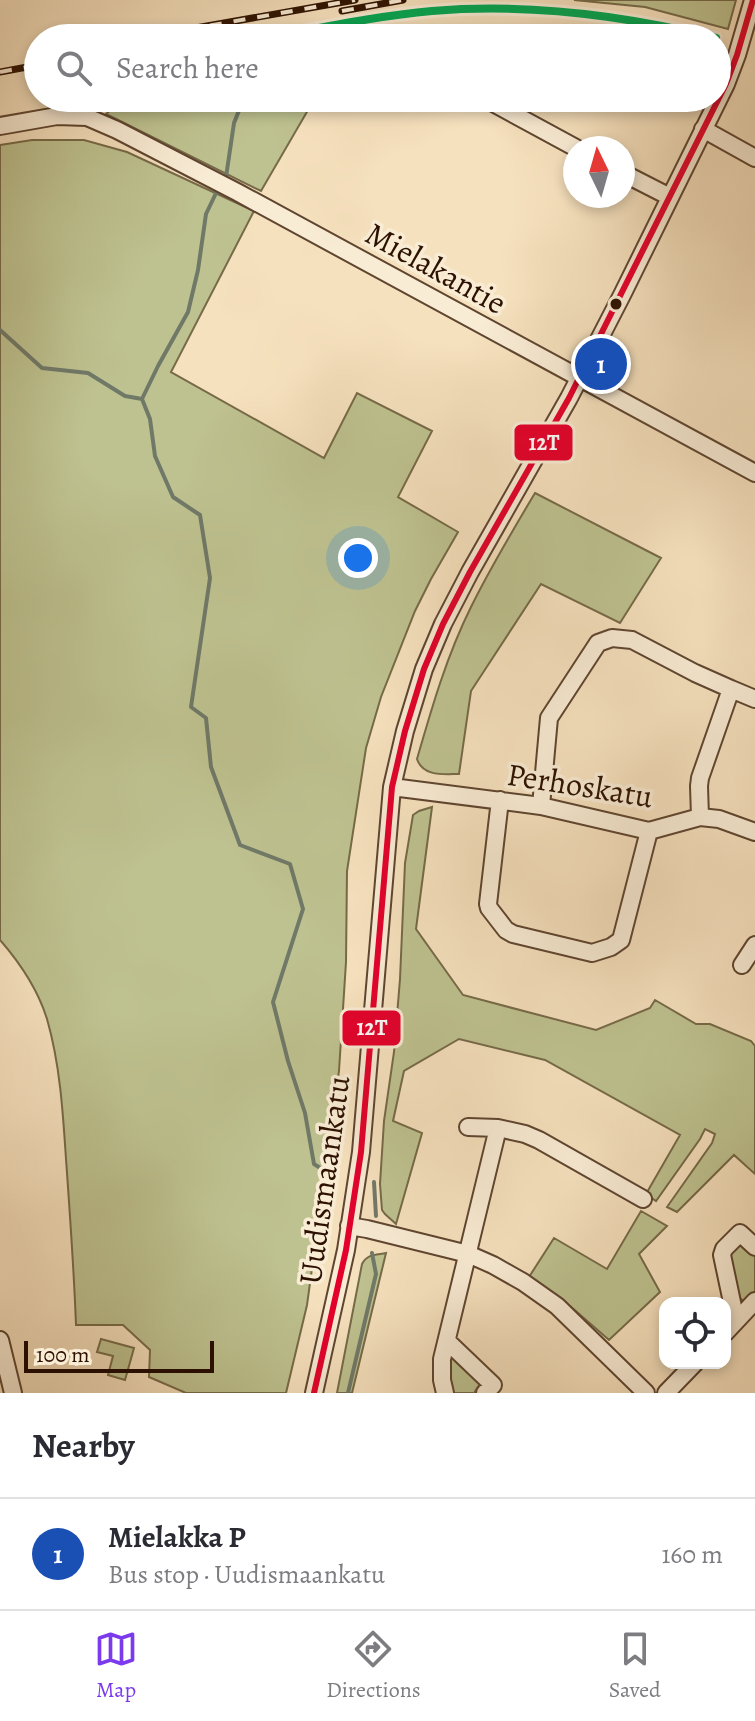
<!DOCTYPE html>
<html lang="en">
<head>
<meta charset="utf-8">
<style>
	body { margin:0; font-family:Alegreya,serif; background:#f2f2f3; color:#2b2b33 }
	.controls { position:absolute; right:24px; bottom:24px; display:grid; overflow:hidden; border-radius:16px; box-shadow:0 4px 12px #0003 }
	.controls button { width:72px; height:72px; display:grid; place-items:center; padding:0; border:0; border-bottom:2px solid #e1e1e2; background:#fff; color:#2b2b33; font:40px sans-serif }
	.compass { position:absolute; left:563px; top:136px; width:72px; height:72px; border-radius:50%; background:#fff; box-shadow:0 4px 12px #0003; rotate:355deg }
	.scale { position:absolute; left:24px; bottom:20px; width:190px; box-sizing:border-box; padding-left:8px; border:4px solid #2d1100; border-top:0; font-size:22px; line-height:28px; white-space:nowrap; color:#2d1100; -webkit-text-stroke:6px #f9ecd5; paint-order:stroke }
	.you { position:absolute; left:358px; top:558px; width:28px; height:28px; margin:-20px; border:6px solid #fff; border-radius:50%; background:#1a73e8; box-shadow:0 0 0 12px #1a73e833 }
	.badge { display:grid; place-items:center; width:52px; height:52px; border-radius:50%; background:#7c3aed; color:#fff; font-size:26px; font-weight:700 }
	.pin { position:absolute; translate:-50% -50%; border:4px solid #fff; box-shadow:0 2px 8px #0006 }
	.list { margin:0; padding:0; list-style:none }
	h2 { display:flex; justify-content:space-between; align-items:center; height:104px; margin:0; padding:0 32px; font-size:34px }
	h2 small { font-size:26px; font-weight:400; color:#7c7c81 }
	.list li { display:grid; grid-template-columns:52px 1fr auto; gap:24px; align-items:center; box-sizing:border-box; height:112px; padding:0 32px; border-top:2px solid #e1e1e2 }
	.list b { display:block; font-size:30px; white-space:nowrap }
	.list p { margin:0; font-size:26px; white-space:nowrap; color:#7c7c81 }
	.list em { font-size:26px; font-style:normal; color:#7c7c81 }
	.icon { flex:none; width:44px; height:44px; fill:none; stroke:currentColor; stroke-width:2; stroke-linecap:round; stroke-linejoin:round }
	.map { position:relative; flex:none; width:755px; height:1393px; overflow:hidden }
	.search { position:absolute; background:#fff; box-shadow:0 4px 12px #0003; left:24px; right:24px; top:24px; height:88px; display:flex; align-items:center; gap:20px; box-sizing:border-box; padding:0 28px; border-radius:44px; color:#7c7c81; font-size:30px }
	.sheet { height:216px; background:#fff }
	nav { display:flex; justify-content:space-around; align-items:center; box-sizing:border-box; height:112px; border-top:2px solid #e1e1e2; background:#fff; font-size:22px; color:#7c7c81 }
	nav a { display:grid; justify-items:center; gap:4px }
	nav .on { color:#7c3aed }
	.map>svg:first-child { display:block }
	.green { fill:#bec290; stroke:#766a48; stroke-width:2 }
	.lines { fill:none; stroke-linecap:round; stroke-linejoin:round }
	.stream { stroke:#707968; stroke-width:4 }
	.minor-casing { stroke:#5f4530; stroke-width:20 }
	.minor { stroke:#f9ecd5; stroke-width:16 }
	.rail-casing { stroke:#2d1100; stroke-width:7 }
	.rail { stroke:#f9ecd5; stroke-width:4; stroke-dasharray:12; stroke-linecap:butt }
	.bus-1-casing { stroke:#f9ecd5; stroke-width:12 }
	.bus-1 { stroke:#e4002b; stroke-width:6 }
	.rail-1-casing { stroke:#f9ecd5; stroke-width:14 }
	.rail-1 { stroke:#00a651; stroke-width:8 }
	.bus-dot { fill:#2d1100; stroke:#f9ecd5; stroke-width:3 }
	.labels { text-anchor:middle; stroke-width:7; stroke-linejoin:round; paint-order:stroke }
	.street-label { font-size:32px; fill:#2d1100; stroke:#f9ecd5 }
	.line-badge { stroke:#f9ecd5; stroke-width:3 }
	.badge-label { font-size:22px; text-anchor:middle; font-weight:bold; fill:#fff }
</style>
</head>
<body>
<div class="map">
<svg width="755" height="1393" viewBox="0 0 755 1393">
	<rect width="100%" height="100%" fill="#f6e1be"/>
	<filter id="stains"><feTurbulence type="fractalNoise" baseFrequency=".0025" numOctaves="4"/><feColorMatrix values="0 0 0 0 .2 0 0 0 0 .09 0 0 0 0 .02 0 0 0 .5 -.17"/></filter>
	<radialGradient id="worn" r=".72"><stop offset=".6" stop-color="#630" stop-opacity="0"/><stop offset="1" stop-color="#630" stop-opacity=".3"/></radialGradient>
	<path class="green" d="M574 0H736L728 29 645 7Z
		M168 98H315L261 191 106 114 113 108Z
		M32 140H84L127 152 254 211 171 372 324 458 357 393 432 431 398 497 458 532 431 579 415 611 381 697 366 748 347 871 346 962 339 1071 307 1305 286 1393H186L149 1377 150 1350 123 1325H76C74 1270 70 1215 66 1159 63 1113 60 1064 47 1019 38 990 20 963 0 940V145Z
		M535 493 661 558 620 623 541 584 471 691 459 774C444 774 423 777 417 759 432 707 447 655 471 607 490 568 513 530 535 493Z
		M432 807 416 929 463 995 596 1030 650 1008 655 1000 696 1024H710L751 1041 755 1046V1174L734 1155 677 1212 667 1207 712 1143 715 1134 705 1129 700 1139 656 1201 646 1194 680 1135 545 1060 459 1039 404 1071 393 1121 422 1133 396 1224 385 1214 382 1210 380 1184 384 1121 394 1052 400 979 405 863 413 815 419 811Z
		M641 1211 667 1226 639 1254 660 1292 609 1340 562 1299 529 1277 554 1238 607 1269Z
		M737 1246H743L755 1256V1291L744 1301 738 1297 730 1254Z
		M386 1253 352 1393H337L362 1264C367 1254 375 1255 386 1253Z
		M101 1339 134 1348 125 1380 108 1375 113 1356 97 1352Z
		M458 1358 481 1382 474 1393H452L449 1368 451 1359Z"/>
	<g class="lines">
		<path class="stream" d="M226 177 234 123 244 98
			M217 191 206 214 198 270 188 312 158 366 142 399 150 419 155 456 173 497 200 515 210 578 191 707 206 718 211 767 240 845 290 864 303 909 273 1002 288 1061 305 1113 314 1164 325 1171
			M0 330 42 368 88 373 125 396 142 399
			M374 1182 376 1216
			M348 1393 376 1274 372 1253"/>
		<defs>
			<path id="minor" d="M484 98 576 148
				M0 126 57 116 87 117 117 130 237 192 755 473
				M703 129 755 158
				M623 173 670 197
				M731 689 755 699
				M392 787 541 806 649 831 700 817 719 819 755 832
				M500 800 488 904 489 908 506 930 513 934 592 953 611 947 621 940 649 831
				M541 806 549 718 598 643 612 638 632 640 695 673 731 689 700 778 699 786 700 817
				M742 965 755 945
				M498 1128 525 1134 539 1140 643 1199
				M349 1226 367 1229 468 1254 493 1265 523 1282 557 1306 646 1393
				M736 1321 722 1255 724 1249 740 1233 755 1247
				M725 1333 755 1301
				M0 1340 13 1393
				M448 1342 493 1385 485 1393
				M314 1393 346 1250 361 1152 392 787 405 731 424 669 443 624 470 572 569 398 622 295 726 84 737 55 753 0
				M445 1393 442 1380V1359L498 1128 468 1127
				M666 1393 695 1363"/>
		</defs>
		<use href="#minor" class="minor-casing"/>
		<use href="#minor" class="minor"/>
		<defs>
			<path id="rail" d="M342 11 403 0
				M139 38 355 0
				M0 72 38 65"/>
		</defs>
		<use href="#rail" class="rail-casing"/>
		<use href="#rail" class="rail"/>
		<defs>
			<path id="bus-1" d="M314 1393 346 1250 361 1152 392 787 405 731 424 669 443 624 470 572 569 398 726 84 737 55 753 0"/>
		</defs>
		<use href="#bus-1" class="bus-1-casing"/>
		<use href="#bus-1" class="bus-1"/>
		<defs>
			<path id="rail-1" d="M264 38C320 28 376 16 432 11 528 3 623 15 716 38"/>
		</defs>
		<use href="#rail-1" class="rail-1-casing"/>
		<use href="#rail-1" class="rail-1"/>
	</g>
	<circle class="bus-dot" cx="616" cy="304" r="7"/>
	<g class="labels">
		<g class="street-label">
			<text transform="translate(436 268) rotate(29)" y="11">Mielakantie</text>
			<text transform="translate(580 785) rotate(9)" y="11">Perhoskatu</text>
			<text transform="translate(324 1180) rotate(-82)" y="11">Uudismaankatu</text>
		</g>
	</g>
	<g class="line-badge">
		<rect x="513" y="423" width="61" height="39" rx="8" fill="#e4002b"/>
		<rect x="341" y="1009" width="61" height="38" rx="8" fill="#e4002b"/>
	</g>
	<g class="badge-label">
		<text x="544" y="450">12T</text>
		<text x="372" y="1035">12T</text>
	</g>
	<rect width="100%" height="100%" filter="url(#stains)"/>
	<rect width="100%" height="100%" fill="url(#worn)"/>
</svg>
<div class="controls">
<button><svg class="icon" aria-label="locate" viewBox="0 0 24 24"><circle cx="12" cy="12" r="6"/><path d="M12 2v4M12 18v4M2 12h4M18 12h4"/></svg></button>
</div>
<svg class="compass" viewBox="-18 -18 36 36"><path d="M0-13l5 13h-10z" fill="#e53935"/><path d="M0 13l5-13h-10z" fill="#7c7c81"/></svg>
<div class="scale">100 m</div>
<div class="you"></div>
<div class="pin badge" style="left:601px;top:364px;background:#1a4fb4">1</div>
<div class="search"><svg class="icon" aria-label="search" viewBox="0 0 24 24"><circle cx="10" cy="10" r="6"/><path d="M15 15l6 6"/></svg>Search here</div>
</div>
<section class="sheet">
<h2>Nearby<small></small></h2>
<ul class="list">
<li><span class="badge" style="background:#1a4fb4">1</span><div><b>Mielakka P</b><p>Bus stop · Uudismaankatu</p></div><em>160 m</em></li>
</ul>
</section>
<nav>
<a class="on"><svg class="icon" aria-label="map" viewBox="0 0 24 24"><path d="M3 6l6-2 6 2 6-2v14l-6 2-6-2-6 2zM9 4v14M15 6v14"/></svg>Map</a>
<a><svg class="icon" aria-label="directions" viewBox="0 0 24 24"><path d="M12 3l9 9-9 9-9-9zM9 14v-3h6M13 9l2 2-2 2"/></svg>Directions</a>
<a><svg class="icon" aria-label="saved" viewBox="0 0 24 24"><path d="M7 4h10v16l-5-4-5 4z"/></svg>Saved</a>
</nav>
</body>
</html>
